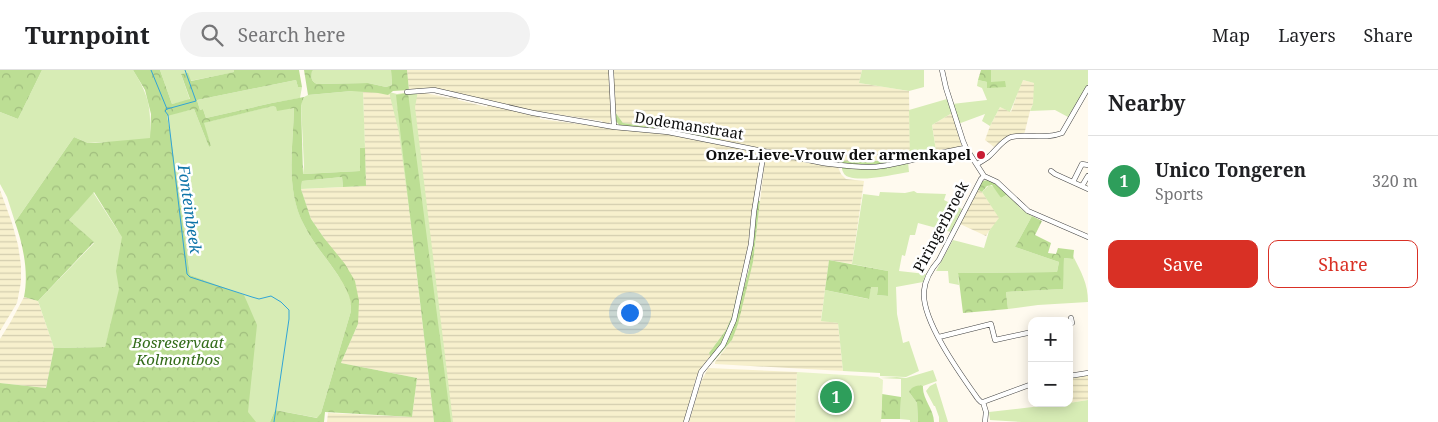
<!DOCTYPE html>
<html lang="en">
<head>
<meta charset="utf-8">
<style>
	body { margin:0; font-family:"Noto Serif",serif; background:#f2f2f2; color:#202124 }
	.controls { position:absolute; right:15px; bottom:15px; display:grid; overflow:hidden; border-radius:10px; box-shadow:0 2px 12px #0003 }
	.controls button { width:45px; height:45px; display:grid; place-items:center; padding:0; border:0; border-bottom:1px solid #e0e0e0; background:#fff; color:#202124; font:25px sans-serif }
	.you { position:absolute; left:629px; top:242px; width:18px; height:18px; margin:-12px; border:4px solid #fff; border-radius:50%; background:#1a73e8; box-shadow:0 0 0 8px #1a73e833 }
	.badge { display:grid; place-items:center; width:32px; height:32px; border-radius:50%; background:#d93025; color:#fff; font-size:16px; font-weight:700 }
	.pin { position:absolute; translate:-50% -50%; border:2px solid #fff; box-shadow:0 1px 5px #0006 }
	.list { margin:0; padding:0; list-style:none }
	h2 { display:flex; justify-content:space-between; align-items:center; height:65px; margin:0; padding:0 20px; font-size:21px }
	h2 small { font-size:16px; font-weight:400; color:#757577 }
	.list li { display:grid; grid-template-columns:32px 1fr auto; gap:15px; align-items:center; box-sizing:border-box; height:90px; padding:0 20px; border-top:1px solid #e0e0e0 }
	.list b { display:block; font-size:19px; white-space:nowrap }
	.list p { margin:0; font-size:16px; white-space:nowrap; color:#757577 }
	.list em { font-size:16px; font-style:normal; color:#757577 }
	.actions { display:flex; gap:10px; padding:15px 20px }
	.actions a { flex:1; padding:11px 0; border:1px solid #d93025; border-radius:10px; text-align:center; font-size:18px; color:#d93025 }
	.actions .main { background:#d93025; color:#fff }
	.icon { flex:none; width:28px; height:28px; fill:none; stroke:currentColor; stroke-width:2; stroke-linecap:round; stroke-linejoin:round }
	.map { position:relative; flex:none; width:1088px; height:352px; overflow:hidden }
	header { display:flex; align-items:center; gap:30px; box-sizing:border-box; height:70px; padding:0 25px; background:#fff; border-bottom:1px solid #e0e0e0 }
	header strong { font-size:24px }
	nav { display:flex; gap:28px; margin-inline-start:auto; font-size:18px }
	.search { width:350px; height:45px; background:#f2f2f2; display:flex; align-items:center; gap:12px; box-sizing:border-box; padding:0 18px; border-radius:28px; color:#757577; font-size:19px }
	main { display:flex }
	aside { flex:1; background:#fff }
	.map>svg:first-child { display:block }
	.farmland { fill:url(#farmland-rules) }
	.green { fill:#d7ecb5 }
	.forest { fill:url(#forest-crowns) }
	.pitch { fill:#e8f3c8 }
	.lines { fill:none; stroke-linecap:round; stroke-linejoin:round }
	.stream { stroke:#31a4d6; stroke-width:1 }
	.minor-casing { stroke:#414141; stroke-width:5.5 }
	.minor { stroke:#fff; stroke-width:4.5 }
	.poi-dot { fill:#c81c34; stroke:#fff; stroke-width:2 }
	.labels { text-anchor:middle; stroke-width:5; stroke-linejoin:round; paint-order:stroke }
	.street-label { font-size:15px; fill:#0e0e0e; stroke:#fff }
	.poi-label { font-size:15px; font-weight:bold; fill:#0e0e0e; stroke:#fff; text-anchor:end }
	.park-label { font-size:15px; font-style:italic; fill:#326b19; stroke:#fff }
	.water-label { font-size:16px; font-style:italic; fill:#0e74a9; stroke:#fff }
</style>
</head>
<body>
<header>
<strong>Turnpoint</strong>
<div class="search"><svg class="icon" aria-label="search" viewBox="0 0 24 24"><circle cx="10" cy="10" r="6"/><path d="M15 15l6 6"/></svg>Search here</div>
<nav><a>Map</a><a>Layers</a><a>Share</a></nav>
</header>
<main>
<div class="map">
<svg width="1088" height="352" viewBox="0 0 1088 352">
	<defs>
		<pattern id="farmland-rules" width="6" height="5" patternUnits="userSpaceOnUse" patternTransform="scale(1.25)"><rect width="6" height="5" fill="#f7f0cd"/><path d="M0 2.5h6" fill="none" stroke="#d3cdaf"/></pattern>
		<pattern id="forest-crowns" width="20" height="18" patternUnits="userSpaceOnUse" patternTransform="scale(1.25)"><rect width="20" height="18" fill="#bcde94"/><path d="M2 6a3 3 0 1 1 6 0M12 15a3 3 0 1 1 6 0" fill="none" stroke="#a0bd7e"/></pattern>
	</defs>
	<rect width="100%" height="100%" fill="#fffaef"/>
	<path class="farmland" d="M407 0H609L612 49 609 53H603L602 51 529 40 433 19 409 20Z
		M613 0H862L859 13 909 21 910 80 887 89 870 91H846L825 89 824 91 721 71 720 69 681 61 623 53 615 42Z
		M1022 10 1035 13 1033 34 1030 41 1024 65 1006 68 994 77 985 70 990 56 1000 37 1011 42Z
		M363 21 396 25 434 352H327L328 343 412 347 417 308 341 293 358 254 324 168 311 149 301 119 366 116Z
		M420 22 449 28 452 26 458 27V30L487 37 488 34 540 46V49L602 57 664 63 758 81 760 84 761 87 750 168 740 220H738L732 246 726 260 709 283 711 286 701 299 696 308 684 352H451L408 23Z
		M952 43 962 77 936 81 932 55Z
		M770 84 838 97 841 104 846 109 864 111 852 194 829 190 821 250 838 253 843 301 715 294V292L732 270 746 217 753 192 765 89Z
		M977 119 982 122 1000 148 989 161 986 166 960 154Z
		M0 120 12 153 18 175 21 195V212L17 233 0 261Z
		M24 227 38 231 54 278 46 318 0 313V269L10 253Z
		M708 298 797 302 795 352H689L701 312Z
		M1088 305V330L1069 333V308Z"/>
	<path class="green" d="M42 0H133C146 21 151 33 150 59L170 209 239 224 190 205 171 66 167 45 194 39 209 77 211 76 203 53 272 36 294 38C293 77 285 119 304 155 316 180 339 200 349 226 351 231 351 236 351 241L321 343 318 348 275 340 270 352H0L48 328 107 280 108 266 105 277 54 278 38 231 94 173 69 150 93 122 118 161 106 72 88 73 74 67 15 152 7 127 0 114V42L18 49Z
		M160 0H234L235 2 190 11 181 4 190 30 172 34Z
		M314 0H391L392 15 386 17 368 13 317 14C311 11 311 8 312 1Z
		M862 0H924V17L909 21 859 13Z
		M991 0H1088V14L1068 47 1055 40 1030 41 1033 34 1034 13 1023 10 1010 42 1000 37 990 56 982 51 985 44 958 54 952 34 987 30 982 18 977 16 978 10 987 12V18L991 13Z
		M296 10 298 17H302L300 28 272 33 206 48 203 39 200 40 197 30Z
		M352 21H363L365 78 360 79V101L303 104 304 96 301 34 304 27 308 25Z
		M418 21 415 37 453 352H439L415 183 399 63 389 22 397 24Z
		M947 29 952 43 932 55 936 81 910 89 909 40Z
		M908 92 909 102C895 104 863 112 849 107 845 106 843 103 842 99L869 100Z
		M342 107 343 117 301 119 302 111Z
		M989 115 995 117 1001 128 1008 124 1021 139 1032 146 1015 177 1059 192 1057 202 958 203 959 215 949 213 948 201H936L953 170 984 178 989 161 999 148 982 122Z
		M914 121 917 123 946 124 944 130 962 139 951 162 918 153 915 165H910L905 186 902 185 899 201 926 204 923 212 896 217 897 244 903 273 909 271 919 301 906 307 880 306V303L843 301 838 253 821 251 825 220 868 229 871 217H878L877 225 888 226V201L852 194 863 124 879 126 880 122 905 123Z
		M1073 186C1081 202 1088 213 1088 232L1038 235 1008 239 1006 222 1062 219 1064 188 1073 189Z
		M933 300 937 311 923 316 921 315 910 320 909 322 917 333 918 352H910V350L900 349 901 327V309L880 308 897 307 906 308Z
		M936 313 948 352H939V347L935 336H934L926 321 930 316Z
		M1088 330V352H1022L990 350 989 342 1041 336V333H1069Z"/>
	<path class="forest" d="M0 0H42L18 49 0 42Z
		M133 0H160L172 34 190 29 181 4 188 3 191 11 234 2V0H299L302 17H298L296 10 197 30 200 40 203 39 206 48 272 33 304 27 301 35 303 104 360 101V78H365L366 116 343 117 342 107 302 111 301 119 311 149 324 168 345 194 355 211 359 231 358 254 341 293 417 308 412 347 325 342 324 352H270L275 340 317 348 321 343 351 241C351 236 351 231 349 226 339 200 316 180 304 155 285 119 293 78 294 38L277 41 276 37 273 36 204 53 211 76 209 77 194 39 167 46 171 66 190 205 244 225 257 255 248 342 256 352H0V313L46 318 54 278 105 277 119 219 116 201 122 167 94 122 69 150 94 172 38 231 24 227C29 202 23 175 15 152L74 67 88 73H95L150 68 151 44 145 20Z
		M304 0H314L312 1C311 8 311 11 317 14L368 13 386 17 392 15 391 0H407L409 20 393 21 388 25 378 23 352 21 308 25Z
		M981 0H991V12L1005 11 1006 17 987 18V12L978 10Z
		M408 23 451 352H434L396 25Z
		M615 42 623 53 681 61 720 69 721 71 620 56 615 50Z
		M910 80V89L887 95V99L869 100 842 99V94L824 91V89C844 91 868 94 888 89 895 87 903 83 910 80Z
		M988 110 1000 116 1008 124 1001 128 992 115 987 116 982 122 977 119 982 111Z
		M758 131H760L753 192 738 254 732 270 713 292 709 283 726 260 732 246 738 220 743 221 749 199Z
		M1032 146 1042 151 1035 165 1051 173 1048 183 1056 184 1058 178 1074 180 1073 189 1064 188 1063 219 1006 222 1008 239 963 243 958 203 1057 202 1059 192 1015 177Z
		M829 190 888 201V226L877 225 878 217H871L869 229 825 220Z
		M921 315 923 316C922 329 934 339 934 352H918L917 333 909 322C911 317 916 316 921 315Z
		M882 324 901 327 900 349H881Z"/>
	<path class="pitch" d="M797 302 878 307 883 310 881 352H795Z"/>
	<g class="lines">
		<path class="stream" d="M151 0 167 39
			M185 0 196 31 167 39 165 41 168 45 187 204 190 207 252 227 259 229 271 226 281 232 289 240V249L274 352"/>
		<defs>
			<path id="minor" d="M611 0 614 57
				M942 0 946 18 963 71 966 78 984 106 997 112 1028 141 1088 167
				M407 22 434 20 533 43 614 57 668 62 823 93C840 95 865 99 882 96 910 92 938 82 966 78
				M977 94C981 92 984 90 987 88 995 82 1001 71 1011 67 1026 63 1045 70 1062 63L1088 18
				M1051 101 1055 104 1088 119
				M984 106 981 109 939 190C932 198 925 210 924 221 921 250 961 305 978 329L981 332H983L986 342 985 352
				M1073 112 1082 94 1088 95
				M1082 116 1088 106
				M1069 254 1072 253 1071 248
				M939 267 991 254 995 270 1032 262
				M1069 306 1088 303
				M983 332 1032 314
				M686 352 701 302 723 275 734 250 751 174 754 142 764 81"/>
		</defs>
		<use href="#minor" class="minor-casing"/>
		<use href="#minor" class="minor"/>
	</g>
	<circle class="poi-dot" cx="981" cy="85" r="5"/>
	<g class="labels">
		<g class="street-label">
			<text transform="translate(689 56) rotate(9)" y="5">Dodemanstraat</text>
			<text transform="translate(941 157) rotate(-62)" y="5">Piringerbroek</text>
		</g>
		<g class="poi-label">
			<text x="971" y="90">Onze-Lieve-Vrouw der armenkapel</text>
		</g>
		<g class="park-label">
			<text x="178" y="278">Bosreservaat<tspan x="178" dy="17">Kolmontbos</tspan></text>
		</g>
		<g class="water-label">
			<text transform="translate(190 139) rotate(82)" y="6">Fonteinbeek</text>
		</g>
	</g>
</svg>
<div class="controls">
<button>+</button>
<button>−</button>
</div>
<div class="you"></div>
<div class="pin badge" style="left:836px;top:327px;background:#2e9e5b">1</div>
</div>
<aside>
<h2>Nearby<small></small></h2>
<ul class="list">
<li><span class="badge" style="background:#2e9e5b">1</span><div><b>Unico Tongeren</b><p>Sports</p></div><em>320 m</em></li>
</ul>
<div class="actions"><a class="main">Save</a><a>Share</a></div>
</aside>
</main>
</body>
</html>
